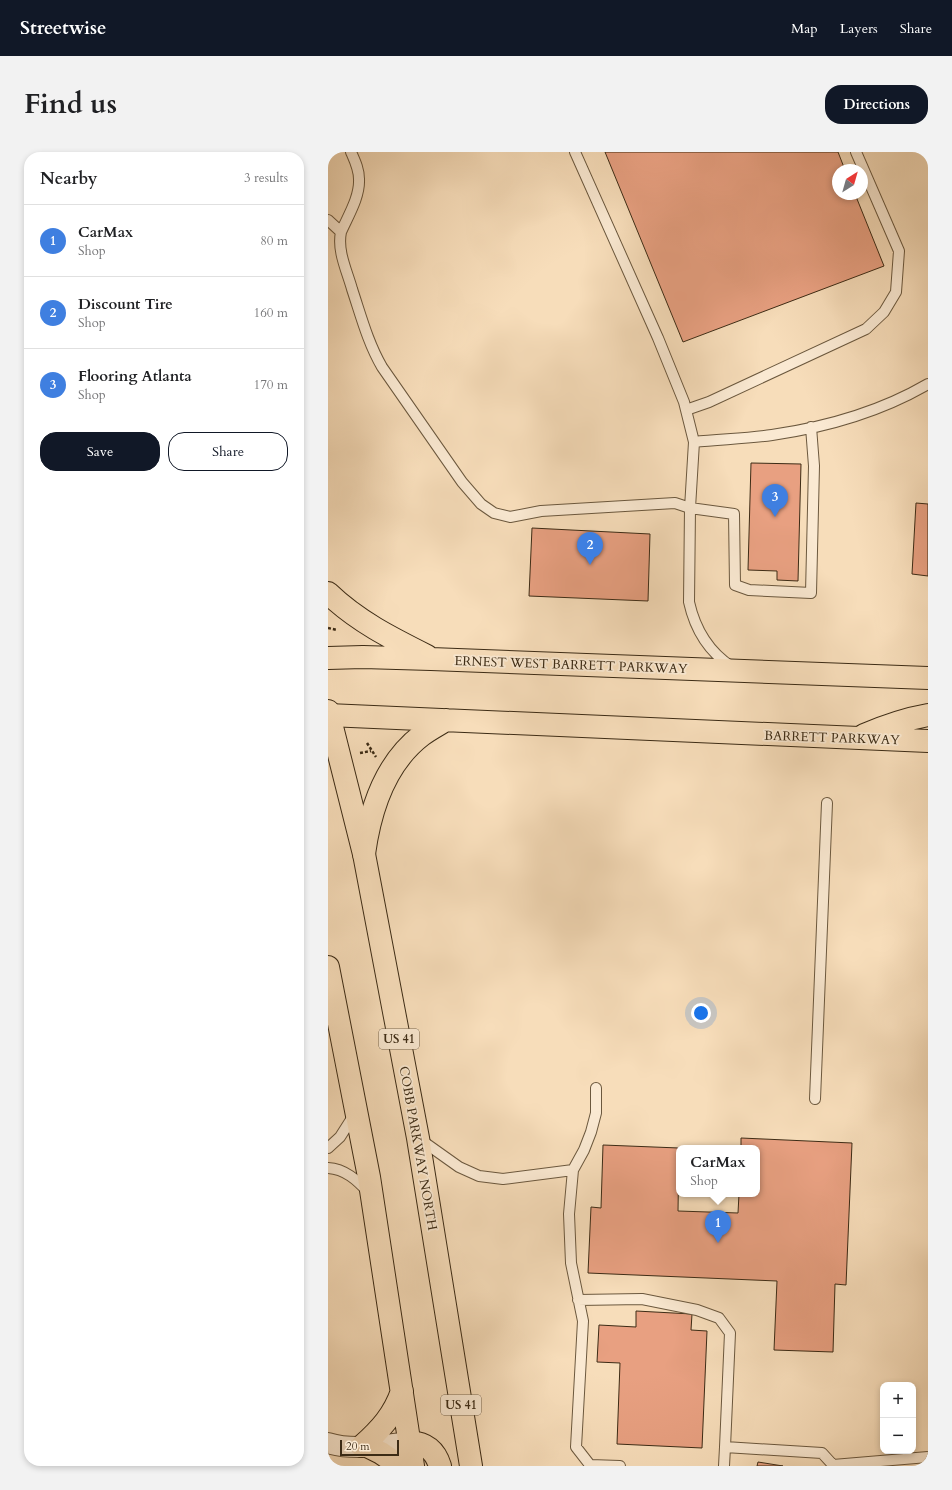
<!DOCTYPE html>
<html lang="en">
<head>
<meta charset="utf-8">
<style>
	body { margin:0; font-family:Cardo,serif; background:#f2f2f2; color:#202124 }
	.controls { position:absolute; right:12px; bottom:12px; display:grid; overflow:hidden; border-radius:8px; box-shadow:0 2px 6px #0003 }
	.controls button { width:36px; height:36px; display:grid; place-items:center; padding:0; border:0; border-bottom:1px solid #e0e0e0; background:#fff; color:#202124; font:20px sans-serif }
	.compass { position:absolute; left:504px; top:12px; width:36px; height:36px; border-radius:50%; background:#fff; box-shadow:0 2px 6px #0003; rotate:37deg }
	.scale { position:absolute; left:12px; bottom:10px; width:59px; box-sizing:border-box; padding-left:4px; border:2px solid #3c2b15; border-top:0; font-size:11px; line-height:14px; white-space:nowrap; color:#3c2b15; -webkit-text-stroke:3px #fae9d2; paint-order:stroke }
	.you { position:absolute; left:373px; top:861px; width:14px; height:14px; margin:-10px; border:3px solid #fff; border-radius:50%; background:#1a73e8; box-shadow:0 0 0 6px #1a73e833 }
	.badge { display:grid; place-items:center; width:26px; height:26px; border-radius:50%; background:#111827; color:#fff; font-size:13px; font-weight:700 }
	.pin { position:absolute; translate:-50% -33px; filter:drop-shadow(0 1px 2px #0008) }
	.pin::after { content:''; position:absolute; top:21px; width:14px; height:12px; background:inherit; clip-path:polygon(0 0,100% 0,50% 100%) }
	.popup { position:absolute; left:348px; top:993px; width:84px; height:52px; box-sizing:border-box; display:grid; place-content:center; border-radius:8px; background:#fff; filter:drop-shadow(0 1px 3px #0005); font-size:13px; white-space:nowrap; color:#757577 }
	.popup b { font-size:15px; color:#202124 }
	.popup::after { content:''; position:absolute; left:50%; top:100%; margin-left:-8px; border:8px solid transparent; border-top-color:#fff }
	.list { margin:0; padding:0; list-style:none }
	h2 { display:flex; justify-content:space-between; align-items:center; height:52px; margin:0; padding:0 16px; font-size:17px }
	h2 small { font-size:13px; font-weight:400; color:#757577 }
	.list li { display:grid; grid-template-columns:26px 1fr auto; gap:12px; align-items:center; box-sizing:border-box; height:72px; padding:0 16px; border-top:1px solid #e0e0e0 }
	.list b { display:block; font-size:15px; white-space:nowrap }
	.list p { margin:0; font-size:13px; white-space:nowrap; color:#757577 }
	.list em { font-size:13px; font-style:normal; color:#757577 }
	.actions { display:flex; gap:8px; padding:12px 16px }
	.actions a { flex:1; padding:9px 0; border:1px solid #111827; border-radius:16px; text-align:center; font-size:14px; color:#111827 }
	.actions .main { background:#111827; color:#fff }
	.map { position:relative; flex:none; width:600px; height:1314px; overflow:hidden; border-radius:16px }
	header { display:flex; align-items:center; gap:24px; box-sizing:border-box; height:56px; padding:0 20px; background:#111827; color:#fff }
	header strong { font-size:19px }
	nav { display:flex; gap:22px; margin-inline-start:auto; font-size:14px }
	.intro { display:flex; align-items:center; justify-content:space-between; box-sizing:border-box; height:96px; padding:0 24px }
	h1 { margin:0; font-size:28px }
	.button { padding:10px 18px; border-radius:16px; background:#111827; color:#fff; font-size:14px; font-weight:700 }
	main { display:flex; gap:24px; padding:0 24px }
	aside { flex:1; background:#fff; border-radius:16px; box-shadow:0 2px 6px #0003 }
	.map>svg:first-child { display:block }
	.building { fill:#e8a081; stroke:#3c2b15 }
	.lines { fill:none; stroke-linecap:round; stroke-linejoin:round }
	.service-casing { stroke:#6b583e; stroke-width:12 }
	.minor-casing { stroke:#6b583e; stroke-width:22 }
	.primary-casing { stroke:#3c2b15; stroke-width:24 }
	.trunk-casing { stroke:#3c2b15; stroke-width:24 }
	.path { stroke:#3c2b15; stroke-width:2.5; stroke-dasharray:3 2; stroke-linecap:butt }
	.service { stroke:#fae9d2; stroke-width:10 }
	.minor { stroke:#fae9d2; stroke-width:20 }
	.primary { stroke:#f7ddba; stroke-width:22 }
	.trunk { stroke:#f7ddba; stroke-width:22 }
	.labels { text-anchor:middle; stroke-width:3.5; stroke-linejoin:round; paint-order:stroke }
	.shield { fill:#fae9d2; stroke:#75644e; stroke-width:1 }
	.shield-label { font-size:12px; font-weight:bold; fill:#3c2b15 }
	.street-label { font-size:13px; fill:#3c2b15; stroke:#fae9d2 }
</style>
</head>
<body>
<header>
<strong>Streetwise</strong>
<nav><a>Map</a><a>Layers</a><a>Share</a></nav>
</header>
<div class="intro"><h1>Find us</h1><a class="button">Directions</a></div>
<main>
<aside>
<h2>Nearby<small>3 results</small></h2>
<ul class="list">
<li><span class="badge" style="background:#3f7fe0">1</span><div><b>CarMax</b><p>Shop</p></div><em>80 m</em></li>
<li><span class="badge" style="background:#3f7fe0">2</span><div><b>Discount Tire</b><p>Shop</p></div><em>160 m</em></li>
<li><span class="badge" style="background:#3f7fe0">3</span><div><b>Flooring Atlanta</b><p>Shop</p></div><em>170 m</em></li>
</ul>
<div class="actions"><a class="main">Save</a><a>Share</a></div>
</aside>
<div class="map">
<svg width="600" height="1314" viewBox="0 0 600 1314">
	<rect width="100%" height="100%" fill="#f7ddba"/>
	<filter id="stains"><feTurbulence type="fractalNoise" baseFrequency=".005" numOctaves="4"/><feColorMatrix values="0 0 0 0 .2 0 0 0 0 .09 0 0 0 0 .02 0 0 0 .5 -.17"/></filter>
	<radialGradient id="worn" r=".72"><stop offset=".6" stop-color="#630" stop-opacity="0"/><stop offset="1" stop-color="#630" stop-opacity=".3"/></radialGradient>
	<path class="building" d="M277 0H510L517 18H510V42H527L556 114 355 190Z
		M423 311 473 312 470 429 449 428V419L420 418Z
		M588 351 600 352V424L584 422Z
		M204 376 322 382 320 449 201 444Z
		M413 986 524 991 518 1133 507 1132 505 1200 446 1198 449 1129 260 1121 263 1055 273 1056 275 993 351 996 350 1059 410 1061 411 1042H429V996H413Z
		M308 1159 364 1162 363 1178 379 1179 374 1296 289 1292 292 1211 269 1210 271 1173 308 1175Z
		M430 1310 455 1314H429Z"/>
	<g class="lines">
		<defs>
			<path id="service" d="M23 0C27 9 31 17 31 27 32 45 20 64 13 80 9 99 19 119 24 137 33 164 40 191 54 215L134 330 153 352 166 361 182 365 213 359 347 351 362 356 406 362 407 433 421 438 483 441 486 314 483 275
				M247 0 330 186 356 250 366 290 362 356 361 450C367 477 381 500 404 515
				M0 68 13 80
				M358 258 381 250 538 177 556 160 568 140 571 99 528 0
				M366 290C392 287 418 287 444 283 499 275 552 260 600 232
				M268 936V961L263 980 256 998 245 1018 241 1062 243 1111 255 1169 248 1295 262 1313 292 1314
				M487 947 499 651
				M93 988 131 1015 151 1024 175 1027 245 1018
				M0 996 12 985 26 963
				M0 1016C17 1017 29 1028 40 1040
				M250 1148 314 1147 369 1158 391 1166 402 1181 397 1295
				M396 1314 397 1295 494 1301 505 1313 600 1305"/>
			<path id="minor" d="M0 1291C26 1299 55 1293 82 1290"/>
			<path id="primary" d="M0 559 36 702 90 986 143 1314
				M0 815 41 1025 85 1314
				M82 1290C98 1291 107 1298 112 1314
				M34 1294C52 1278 66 1263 74 1239
				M39 1294 53 1301 72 1314"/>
			<path id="trunk" d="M0 441C29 469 63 486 99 504
				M0 506 35 505 103 507 600 526
				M0 563 600 589
				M536 583C557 574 577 567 600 563
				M36 702C42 658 57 611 94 583 102 577 110 573 118 568"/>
		</defs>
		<use href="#service" class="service-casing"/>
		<use href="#minor" class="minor-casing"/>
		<use href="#primary" class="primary-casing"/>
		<use href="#trunk" class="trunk-casing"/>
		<path class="path" d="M0 476 9 478
			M39 591 48 605
			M32 601 43 599"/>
		<use href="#service" class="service"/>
		<use href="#minor" class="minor"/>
		<use href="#primary" class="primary"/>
		<use href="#trunk" class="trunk"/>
	</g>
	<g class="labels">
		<g class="shield">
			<rect x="51" y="877" width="40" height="20" rx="3"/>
			<rect x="113" y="1243" width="40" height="20" rx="3"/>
		</g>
		<g class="shield-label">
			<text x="71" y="891">US 41</text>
			<text x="133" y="1257">US 41</text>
		</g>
		<g class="street-label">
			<text transform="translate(243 512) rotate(2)" y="5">ERNEST WEST BARRETT PARKWAY</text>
			<text transform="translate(504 585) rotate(2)" y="5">BARRETT PARKWAY</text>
			<text transform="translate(91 996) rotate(80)" y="5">COBB PARKWAY NORTH</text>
		</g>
	</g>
	<rect width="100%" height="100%" filter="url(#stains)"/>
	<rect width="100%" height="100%" fill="url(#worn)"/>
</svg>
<div class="controls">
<button>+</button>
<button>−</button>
</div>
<svg class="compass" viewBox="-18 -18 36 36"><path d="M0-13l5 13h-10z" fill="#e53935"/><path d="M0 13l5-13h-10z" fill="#757577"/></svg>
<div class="scale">20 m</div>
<div class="you"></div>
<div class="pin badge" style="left:390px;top:1091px;background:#3f7fe0">1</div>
<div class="popup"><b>CarMax</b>Shop</div>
<div class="pin badge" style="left:262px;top:413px;background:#3f7fe0">2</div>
<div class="pin badge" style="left:447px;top:365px;background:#3f7fe0">3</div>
</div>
</main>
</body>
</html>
